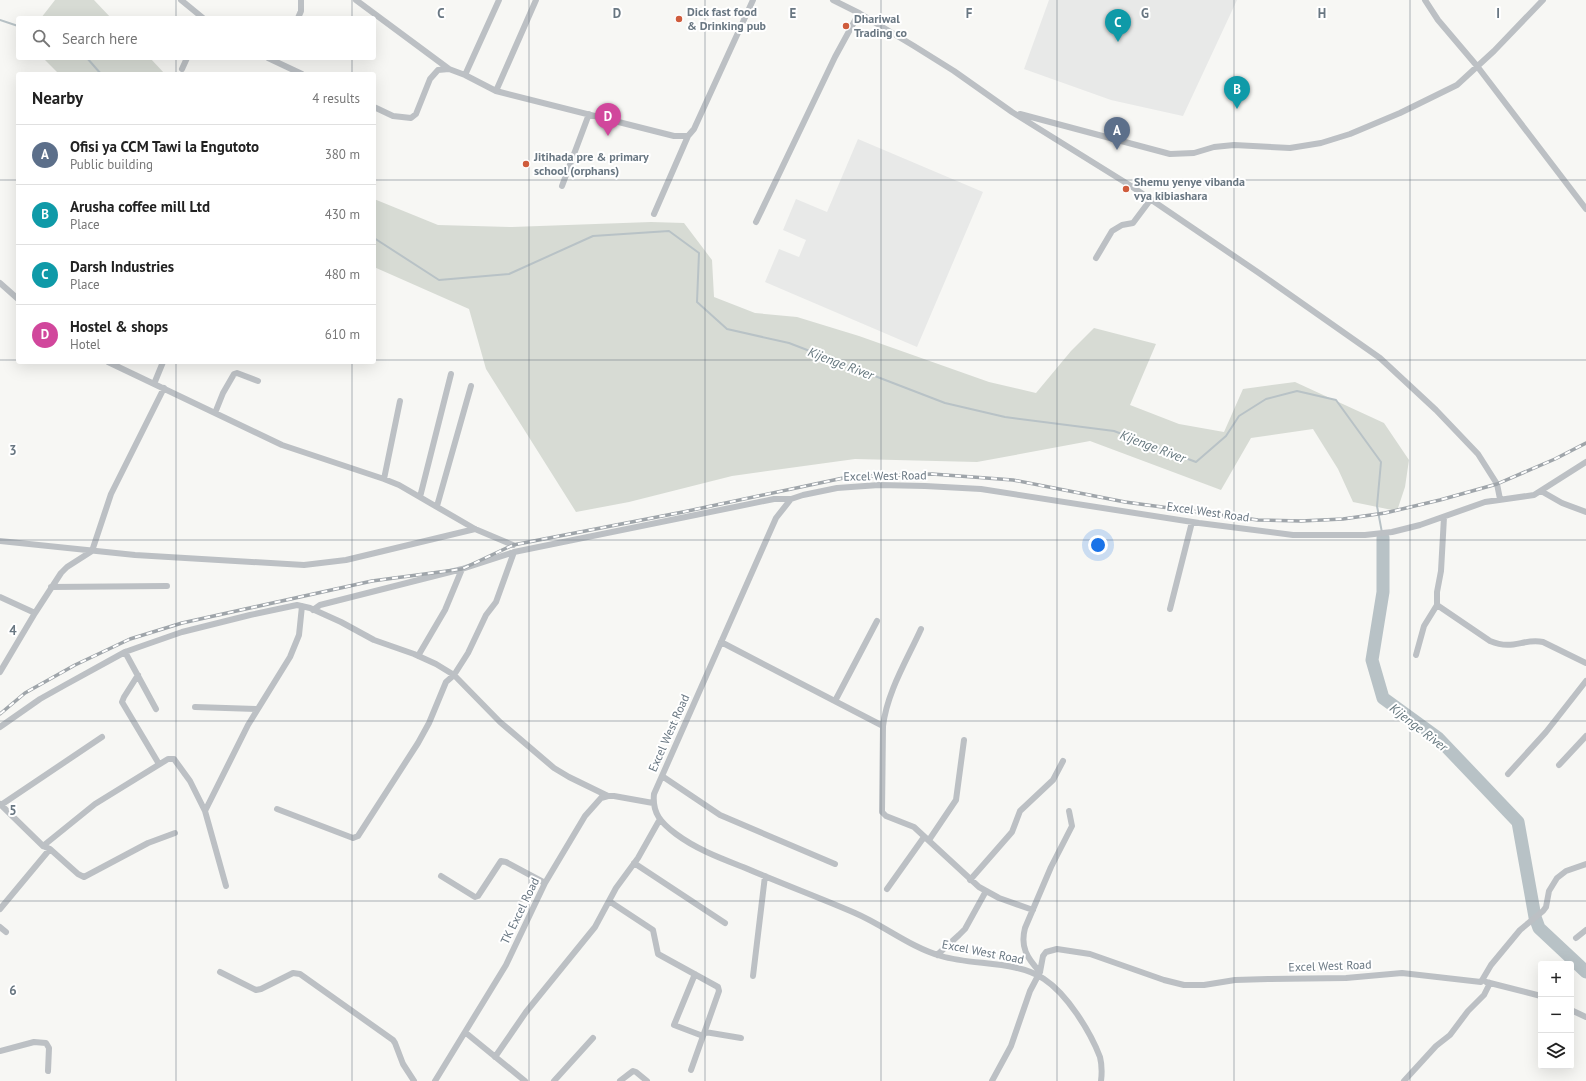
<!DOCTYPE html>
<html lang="en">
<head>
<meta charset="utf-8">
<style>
	body { margin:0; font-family:"PT Sans",sans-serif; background:#f6f6f6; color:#222 }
	.controls { position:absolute; right:12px; bottom:12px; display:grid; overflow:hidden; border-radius:4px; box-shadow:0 4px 16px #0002 }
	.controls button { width:36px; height:36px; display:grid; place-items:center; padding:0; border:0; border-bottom:1px solid #e0e0e0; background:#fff; color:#222; font:20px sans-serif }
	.you { position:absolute; left:1098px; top:545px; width:14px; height:14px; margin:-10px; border:3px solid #fff; border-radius:50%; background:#1a73e8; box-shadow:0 0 0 6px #1a73e833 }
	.badge { display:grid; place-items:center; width:26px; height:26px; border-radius:50%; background:#cf5c3c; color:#fff; font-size:13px; font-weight:700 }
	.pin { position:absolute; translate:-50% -33px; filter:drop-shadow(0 1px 2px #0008) }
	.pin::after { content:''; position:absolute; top:21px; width:14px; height:12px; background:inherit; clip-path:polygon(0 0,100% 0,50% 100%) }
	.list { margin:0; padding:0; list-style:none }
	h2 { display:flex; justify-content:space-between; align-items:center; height:52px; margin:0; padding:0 16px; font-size:17px }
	h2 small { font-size:13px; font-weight:400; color:#767676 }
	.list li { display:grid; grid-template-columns:26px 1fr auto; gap:12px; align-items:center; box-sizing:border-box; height:60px; padding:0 16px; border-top:1px solid #e0e0e0 }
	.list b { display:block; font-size:15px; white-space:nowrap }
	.list p { margin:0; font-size:13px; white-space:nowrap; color:#767676 }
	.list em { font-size:13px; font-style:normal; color:#767676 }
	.icon { flex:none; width:22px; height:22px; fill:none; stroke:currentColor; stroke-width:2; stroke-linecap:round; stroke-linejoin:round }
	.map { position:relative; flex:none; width:1586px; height:1081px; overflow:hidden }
	.search { position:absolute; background:#fff; box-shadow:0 4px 16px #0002; left:16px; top:16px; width:360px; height:44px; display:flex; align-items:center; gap:10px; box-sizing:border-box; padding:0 14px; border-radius:4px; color:#767676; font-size:15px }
	.panel { position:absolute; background:#fff; box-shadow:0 4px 16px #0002; left:16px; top:72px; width:360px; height:292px; border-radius:4px }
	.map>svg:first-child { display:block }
	.built { fill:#e8e9e8 }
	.green { fill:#d7dbd4 }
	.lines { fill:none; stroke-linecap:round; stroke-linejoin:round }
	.stream { stroke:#b8c2c6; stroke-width:2 }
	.river { stroke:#b8c2c6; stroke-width:13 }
	.minor { stroke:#bcc0c4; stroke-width:6 }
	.rail-casing { stroke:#9fa5aa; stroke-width:3.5 }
	.rail { stroke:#fff; stroke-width:2; stroke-dasharray:6; stroke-linecap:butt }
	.grid { fill:none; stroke:#697782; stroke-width:1; stroke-opacity:0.55 }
	.poi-dot { fill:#cf5c3c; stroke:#fff; stroke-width:1.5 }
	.labels { text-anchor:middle; stroke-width:4; stroke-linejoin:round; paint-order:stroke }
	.poi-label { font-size:12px; font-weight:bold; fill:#697782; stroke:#fff; text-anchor:start }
	.street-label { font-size:12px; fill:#697782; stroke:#fff }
	.water-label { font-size:13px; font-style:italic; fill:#65777e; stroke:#fff }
	.grid-label { font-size:13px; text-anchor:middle; font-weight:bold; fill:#697782; stroke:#fff; stroke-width:4; stroke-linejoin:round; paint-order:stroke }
</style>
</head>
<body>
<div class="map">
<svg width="1586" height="1081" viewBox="0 0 1586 1081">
	<rect width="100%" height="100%" fill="#f7f7f4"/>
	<path class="built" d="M1049 0H1237L1183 116 1111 100 1024 69Z
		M858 139 983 192 917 347 765 282 779 249 799 257 806 240 783 230 796 199 827 212Z"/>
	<path class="green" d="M55 0H94L111 18H41Z
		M43 58H150L165 74H59Z
		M374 199 438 225 512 227 651 222 684 223 712 260 714 297 755 313 797 317 859 336 989 382 1036 393 1071 351 1094 328 1156 344 1130 405 1179 424 1224 432 1243 389 1295 382 1384 423 1409 460 1405 487 1397 511 1353 502 1338 469 1313 429 1251 438 1221 490 1090 441 977 462 855 459 732 476 629 502 576 512 486 369 469 309 374 267Z"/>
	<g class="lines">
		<path class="stream" d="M0 20 18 26
			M87 58 101 74
			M374 238 439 280 509 274 593 236 669 231 699 253 697 302 727 329 789 343 945 403 1005 417 1114 431 1196 462 1226 436 1239 416 1266 399 1297 391 1336 400 1381 462 1377 506 1383 538"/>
		<path class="river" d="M1383 538V592L1372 660 1383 698 1438 738 1518 822 1535 917 1539 928 1586 972"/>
		<path class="minor" d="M181 0 203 18
			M356 0 449 69
			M833 0 859 13 914 46 954 71 1012 112 1131 186 1259 273 1380 358 1436 410 1478 454 1497 484 1500 499
			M1425 0 1438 20 1477 66 1586 209
			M298 18 301 11V0
			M268 58 302 74
			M182 69 187 58
			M465 75 499 0
			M496 91 536 0
			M374 107 393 116 411 118 416 114 430 79 438 70 449 69 465 75 496 91 674 136H688L694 129 753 0
			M1020 114 1170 154 1194 153 1214 147 1234 145 1290 148 1321 143 1350 134 1400 113 1457 85 1494 51 1543 0
			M562 186 589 114
			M654 214 688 136
			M756 222 835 57 859 13
			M1096 258 1112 231 1122 225 1133 223 1151 199
			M0 283 18 299
			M108 362 282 445 384 479 399 485 475 529 513 545
			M154 384 163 362
			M215 413 223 393 234 374 237 373 258 381
			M384 479 400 401
			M1541 491 1562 503 1586 512
			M420 497 451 374
			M437 506 471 386
			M1444 517 1441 571 1437 592V605L1490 641C1514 651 1522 638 1543 642L1586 663
			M0 541 135 555 304 565 346 560 475 529
			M51 587 167 586
			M0 597 35 613
			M1170 609 1192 522
			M313 610 320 605 462 569 514 552 774 499H791
			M921 629C907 660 887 692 883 726L882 812 886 816 914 827 979 887 999 898 1033 910
			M721 642 883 726
			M125 652 156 709
			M1416 655 1424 626 1437 605
			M418 656 445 610 462 569
			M0 672 35 613 61 573 67 567 92 551 111 494 164 388
			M138 675 124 697 122 702 159 764
			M835 701 877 621
			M195 707 257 709
			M0 727 40 699 65 685 125 652 139 647 182 632 250 615 297 605 310 608 341 622 374 640 414 654 436 664 454 675 500 722 554 768 569 777 608 796
			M1559 765 1586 736
			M1508 774 1546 732 1586 681
			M662 776 720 815 835 864
			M0 804 43 846 50 849 78 874 84 877 148 843 175 833
			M1 805 102 737
			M277 809 353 838 358 836 418 743 429 723 446 682 454 675 468 653 486 615 496 602 514 552
			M929 840 956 800 964 740
			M43 846 95 804 168 759H174L190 781 205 811
			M634 863 725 923
			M441 876 475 897 478 896 501 861 506 862 545 883
			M970 880 1012 832 1020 811 1053 780 1063 761
			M226 886 205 811 248 725 290 657 299 635 302 606
			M887 889 924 837
			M609 901 653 930 658 954 718 987 719 991 691 1070
			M0 909 50 849
			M0 927 6 932
			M1576 938 1586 930
			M937 955 959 935 965 929 986 891
			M220 972 256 990 261 989 293 973 300 974 393 1040 395 1043 403 1064 414 1081
			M1040 972C1027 958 1020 947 1025 928L1051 867 1072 826 1069 811
			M695 974 674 1025 703 1036
			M753 976 765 876
			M1486 982 1541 996
			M1571 1010 1586 1017
			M705 1032 741 1038
			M466 1033 525 1081
			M0 1051 34 1042 46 1043 49 1048 48 1071
			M495 1057 526 1012 595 927 616 888 638 858 660 819
			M435 1081 506 965 545 883 585 816 601 798 608 796H614L653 803
			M554 1081 593 1038
			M620 1081 633 1071 636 1072 647 1081
			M992 1081 1011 1046 1030 991 1040 972 1043 956 1046 952 1057 949 1090 954 1164 980 1184 985H1204L1235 980 1268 979 1346 978 1402 973 1481 982 1491 965 1520 930 1543 911 1546 907 1549 891 1557 878 1566 871 1586 864
			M1101 1081C1102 1073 1102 1065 1100 1057 1090 1031 1067 994 1044 979 1016 960 973 966 941 956 910 947 885 926 855 913 818 897 780 883 743 867 720 858 696 849 676 834 661 823 652 813 654 794L776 518 791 499 803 495 837 488 879 485 925 486 981 489 1199 523 1293 535H1365L1392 532 1420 525 1485 502 1534 495 1586 462
			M1404 1081 1436 1046 1450 1035 1468 1011 1484 995 1490 983"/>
		<defs>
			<path id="rail" d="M0 714 25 693 75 665 130 639 182 623 372 581 462 569 513 545 683 512 848 477 932 474 1013 480 1125 502 1258 520 1301 521 1343 519 1385 513 1440 500 1497 484 1555 459 1586 443"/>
		</defs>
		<use href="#rail" class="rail-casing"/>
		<use href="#rail" class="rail"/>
	</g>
	<path class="grid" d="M176 0V18M352 0V18M529 0V1081M705 0V1081M881 0V1081M1057 0V1081M1234 0V1081M1410 0V1081M176 58V74M352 58V74M0 180H18M374 180H1586M0 360H18M374 360H1586M176 362V1081M352 362V1081M0 540H1586M0 721H1586M0 901H1586"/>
	<g class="poi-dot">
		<circle cx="679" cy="19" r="4"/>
		<circle cx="846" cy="26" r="4"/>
		<circle cx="526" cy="164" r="4"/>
		<circle cx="1126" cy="189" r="4"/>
	</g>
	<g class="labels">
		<g class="poi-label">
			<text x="687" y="16">Dick fast food<tspan x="687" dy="14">&amp; Drinking pub</tspan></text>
			<text x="854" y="23">Dhariwal<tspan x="854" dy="14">Trading co</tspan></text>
			<text x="534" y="161">Jitihada pre &amp; primary<tspan x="534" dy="14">school (orphans)</tspan></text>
			<text x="1134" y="186">Shemu yenye vibanda<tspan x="1134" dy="14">vya kibiashara</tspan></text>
		</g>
		<g class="street-label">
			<text transform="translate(885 476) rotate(-1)" y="4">Excel West Road</text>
			<text transform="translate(1208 512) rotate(8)" y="4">Excel West Road</text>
			<text transform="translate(669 733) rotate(-66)" y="4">Excel West Road</text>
			<text transform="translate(520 911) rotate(-64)" y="4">TK Excel Road</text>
			<text transform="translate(983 952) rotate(11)" y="4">Excel West Road</text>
			<text transform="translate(1330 966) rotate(-2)" y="4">Excel West Road</text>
		</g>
		<g class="water-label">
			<text transform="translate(841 363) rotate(21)" y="5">Kijenge River</text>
			<text transform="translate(1153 446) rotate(21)" y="5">Kijenge River</text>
			<text transform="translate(1419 727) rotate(38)" y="5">Kijenge River</text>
		</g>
	</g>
	<g class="grid-label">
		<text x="441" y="18">C</text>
		<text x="617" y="18">D</text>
		<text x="793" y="18">E</text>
		<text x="969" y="18">F</text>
		<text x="1145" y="18">G</text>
		<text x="1322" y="18">H</text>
		<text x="1498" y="18">I</text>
		<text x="13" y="455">3</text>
		<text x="13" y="635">4</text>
		<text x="13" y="815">5</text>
		<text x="13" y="995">6</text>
	</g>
</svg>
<div class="controls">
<button>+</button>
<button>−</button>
<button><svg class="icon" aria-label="layers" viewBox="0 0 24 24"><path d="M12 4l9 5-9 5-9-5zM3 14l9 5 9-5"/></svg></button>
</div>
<div class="you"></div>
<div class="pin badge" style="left:1117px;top:150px;background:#5c6f8a">A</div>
<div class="pin badge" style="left:1237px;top:109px;background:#0f9aa8">B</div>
<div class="pin badge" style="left:1118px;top:42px;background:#0f9aa8">C</div>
<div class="pin badge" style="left:608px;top:136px;background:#d1479c">D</div>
<div class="search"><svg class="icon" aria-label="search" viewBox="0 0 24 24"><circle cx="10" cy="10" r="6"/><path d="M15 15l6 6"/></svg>Search here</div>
<section class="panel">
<h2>Nearby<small>4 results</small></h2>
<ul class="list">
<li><span class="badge" style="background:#5c6f8a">A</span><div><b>Ofisi ya CCM Tawi la Engutoto</b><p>Public building</p></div><em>380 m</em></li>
<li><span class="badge" style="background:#0f9aa8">B</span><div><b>Arusha coffee mill Ltd</b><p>Place</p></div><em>430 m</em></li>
<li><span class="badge" style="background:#0f9aa8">C</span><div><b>Darsh Industries</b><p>Place</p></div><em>480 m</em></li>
<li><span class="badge" style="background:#d1479c">D</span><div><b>Hostel &amp; shops</b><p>Hotel</p></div><em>610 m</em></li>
</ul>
</section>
</div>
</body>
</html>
